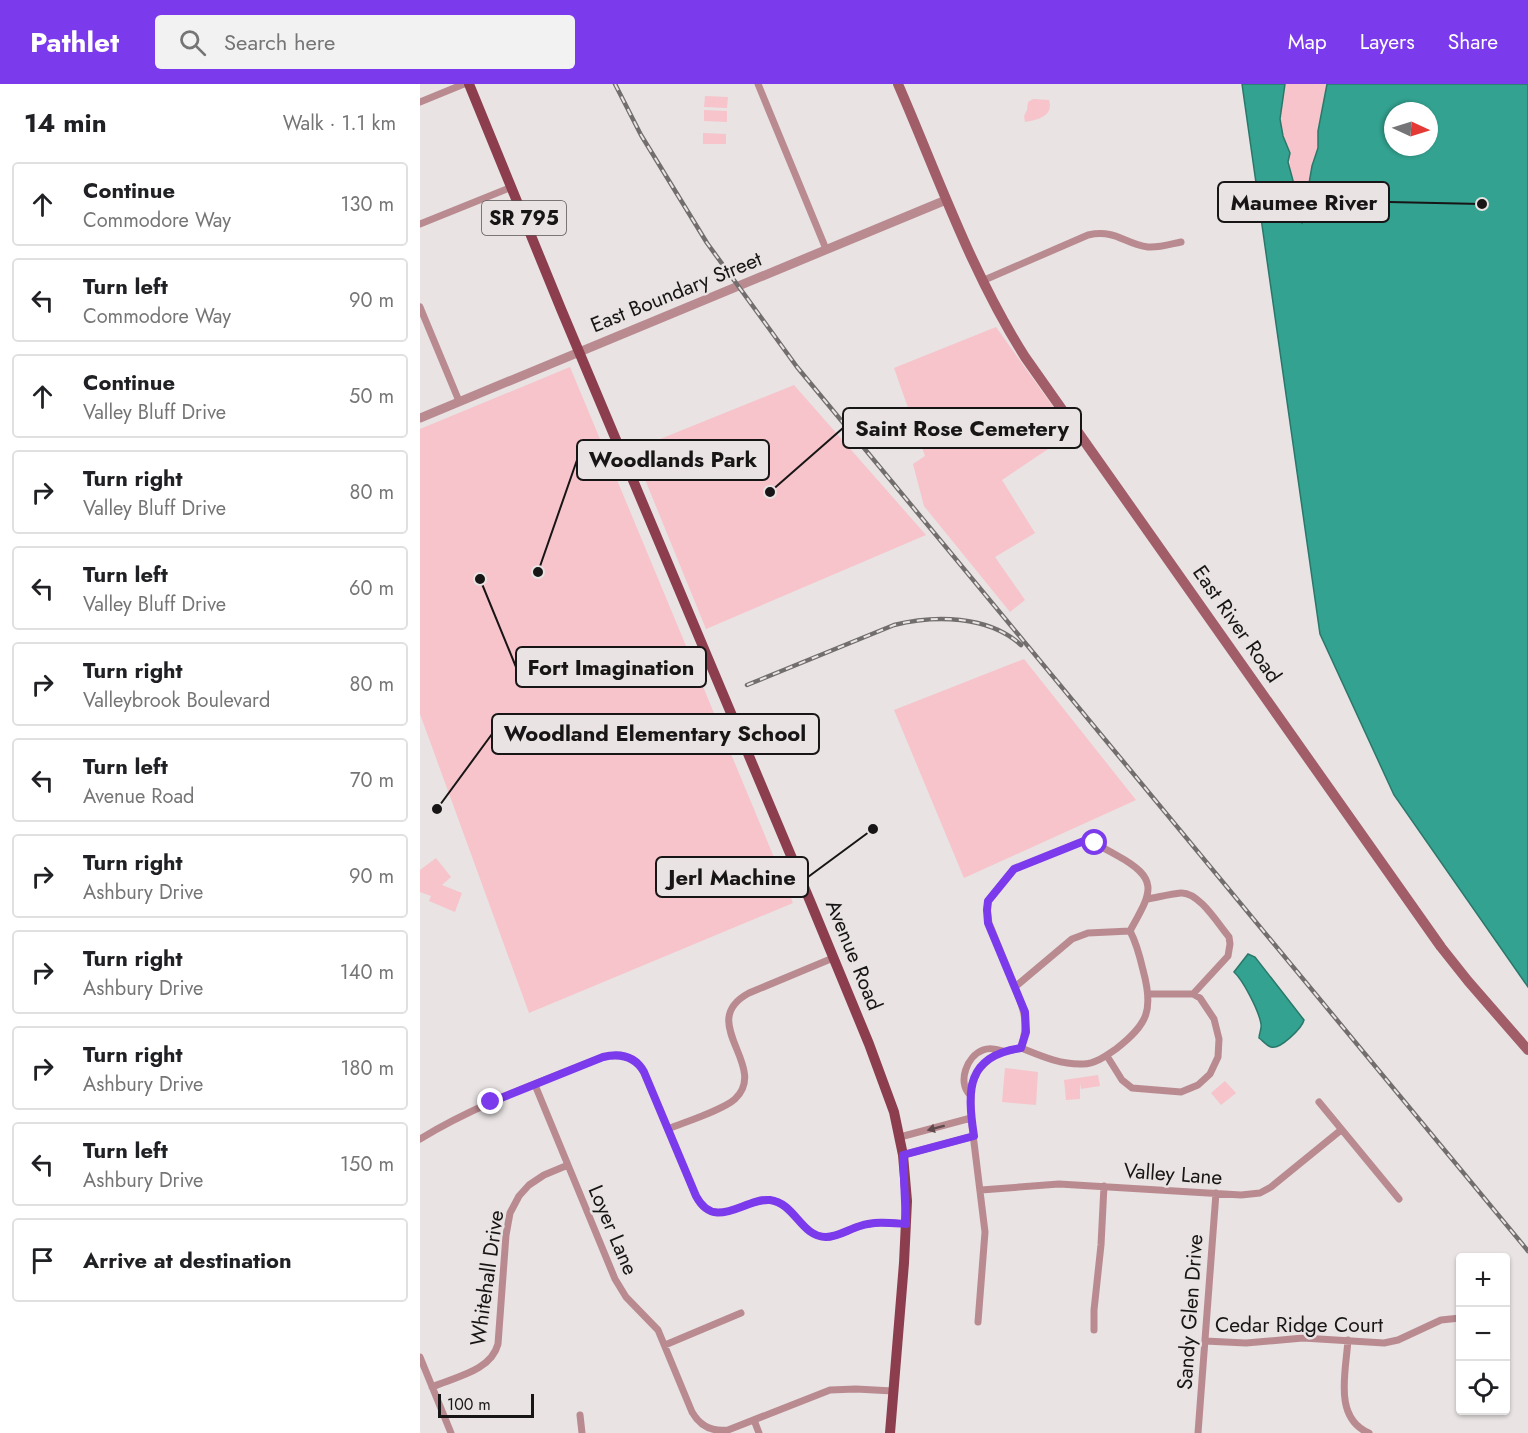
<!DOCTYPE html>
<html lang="en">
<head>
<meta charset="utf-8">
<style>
	body { margin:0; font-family:Jost,sans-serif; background:#f2f2f2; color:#202124 }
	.controls { position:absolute; right:18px; bottom:18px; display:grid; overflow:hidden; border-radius:6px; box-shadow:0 2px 4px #0004 }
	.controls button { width:54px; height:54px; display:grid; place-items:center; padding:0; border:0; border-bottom:2px solid #e0e0e0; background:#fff; color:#202124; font:30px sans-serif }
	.compass { position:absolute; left:964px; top:18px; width:54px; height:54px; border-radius:50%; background:#fff; box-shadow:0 2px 4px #0004; rotate:94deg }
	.scale { position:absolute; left:18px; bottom:15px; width:96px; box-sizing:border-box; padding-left:6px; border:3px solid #171515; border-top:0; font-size:16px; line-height:21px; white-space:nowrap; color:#171515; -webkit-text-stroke:4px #e9e3e3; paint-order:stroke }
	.stop { position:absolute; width:18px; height:18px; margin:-14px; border:4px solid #7c3aed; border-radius:50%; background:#fff }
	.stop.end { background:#7c3aed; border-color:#fff; box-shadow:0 2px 6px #0008 }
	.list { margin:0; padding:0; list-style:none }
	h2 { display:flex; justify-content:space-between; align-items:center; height:78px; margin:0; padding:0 24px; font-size:26px }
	h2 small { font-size:20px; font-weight:400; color:#757577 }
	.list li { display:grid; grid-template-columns:39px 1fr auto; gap:18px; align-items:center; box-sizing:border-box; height:84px; margin:0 12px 12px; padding:0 12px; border:2px solid #e0e0e0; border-radius:6px }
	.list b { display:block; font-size:22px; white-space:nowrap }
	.list p { margin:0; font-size:20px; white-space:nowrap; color:#757577 }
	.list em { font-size:20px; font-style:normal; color:#757577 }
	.icon { flex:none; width:33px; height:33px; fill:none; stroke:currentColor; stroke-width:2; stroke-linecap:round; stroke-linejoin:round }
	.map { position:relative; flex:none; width:1108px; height:1349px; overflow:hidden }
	header { display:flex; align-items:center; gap:36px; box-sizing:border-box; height:84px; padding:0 30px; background:#7c3aed; color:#fff }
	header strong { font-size:28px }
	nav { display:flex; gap:33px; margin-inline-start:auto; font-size:21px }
	.search { width:420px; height:54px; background:#f2f2f2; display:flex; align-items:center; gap:15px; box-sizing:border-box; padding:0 21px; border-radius:6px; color:#757577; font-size:22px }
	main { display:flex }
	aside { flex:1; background:#fff }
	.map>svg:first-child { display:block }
	.green { fill:#f6c4ca }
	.water { fill:#33a290; stroke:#2b786b; stroke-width:1.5; fill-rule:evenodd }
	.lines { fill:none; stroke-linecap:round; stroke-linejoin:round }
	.minor { stroke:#b98b91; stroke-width:7 }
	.tertiary { stroke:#b98b91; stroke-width:9 }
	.secondary { stroke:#a15e69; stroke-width:10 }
	.primary { stroke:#8d3e4e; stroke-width:10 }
	.rail-casing { stroke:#726e6e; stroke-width:4.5 }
	.rail { stroke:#e9e3e3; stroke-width:2; stroke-dasharray:7; stroke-linecap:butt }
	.oneway { fill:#604a4d }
	.route { stroke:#7c3aed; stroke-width:8 }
	.labels { text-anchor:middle; stroke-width:5; stroke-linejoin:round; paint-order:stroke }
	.shield { fill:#e9e3e3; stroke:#565353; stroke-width:1.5 }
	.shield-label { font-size:20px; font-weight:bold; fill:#171515 }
	.street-label { font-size:21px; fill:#171515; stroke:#e9e3e3 }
	.leader { fill:none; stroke:#171515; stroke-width:2 }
	.callout-dot { fill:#171515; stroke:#e9e3e3; stroke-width:2 }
	.callout { fill:#e9e3e3; stroke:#171515; stroke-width:2 }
	.callout-label { font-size:22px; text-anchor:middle; font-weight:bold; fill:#171515 }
</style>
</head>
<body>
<header>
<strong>Pathlet</strong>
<div class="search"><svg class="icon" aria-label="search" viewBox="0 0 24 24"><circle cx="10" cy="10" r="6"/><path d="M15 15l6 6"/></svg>Search here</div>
<nav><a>Map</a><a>Layers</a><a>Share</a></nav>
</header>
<main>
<aside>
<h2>14 min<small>Walk · 1.1 km</small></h2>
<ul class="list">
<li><svg class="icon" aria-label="ahead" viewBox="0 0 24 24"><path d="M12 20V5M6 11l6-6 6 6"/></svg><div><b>Continue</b><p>Commodore Way</p></div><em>130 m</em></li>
<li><svg class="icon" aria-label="left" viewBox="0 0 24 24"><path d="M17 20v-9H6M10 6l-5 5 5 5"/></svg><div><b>Turn left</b><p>Commodore Way</p></div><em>90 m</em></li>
<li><svg class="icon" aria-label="ahead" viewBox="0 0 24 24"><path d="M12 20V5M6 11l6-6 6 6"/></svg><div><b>Continue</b><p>Valley Bluff Drive</p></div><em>50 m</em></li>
<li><svg class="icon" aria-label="right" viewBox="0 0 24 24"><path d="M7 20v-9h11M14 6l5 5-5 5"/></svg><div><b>Turn right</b><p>Valley Bluff Drive</p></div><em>80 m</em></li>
<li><svg class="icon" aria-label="left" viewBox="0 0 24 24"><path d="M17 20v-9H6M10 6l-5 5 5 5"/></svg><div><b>Turn left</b><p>Valley Bluff Drive</p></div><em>60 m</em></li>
<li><svg class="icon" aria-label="right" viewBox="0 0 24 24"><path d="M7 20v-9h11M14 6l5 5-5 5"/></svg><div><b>Turn right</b><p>Valleybrook Boulevard</p></div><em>80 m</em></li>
<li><svg class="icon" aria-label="left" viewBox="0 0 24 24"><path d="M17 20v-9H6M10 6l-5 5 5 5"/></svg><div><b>Turn left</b><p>Avenue Road</p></div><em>70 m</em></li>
<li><svg class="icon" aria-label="right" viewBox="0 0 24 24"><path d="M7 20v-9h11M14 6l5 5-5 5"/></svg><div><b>Turn right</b><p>Ashbury Drive</p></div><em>90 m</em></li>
<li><svg class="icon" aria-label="right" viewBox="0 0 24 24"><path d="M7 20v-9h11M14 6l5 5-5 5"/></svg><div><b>Turn right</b><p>Ashbury Drive</p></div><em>140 m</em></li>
<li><svg class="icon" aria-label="right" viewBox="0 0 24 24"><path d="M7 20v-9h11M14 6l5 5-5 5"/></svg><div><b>Turn right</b><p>Ashbury Drive</p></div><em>180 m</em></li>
<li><svg class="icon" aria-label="left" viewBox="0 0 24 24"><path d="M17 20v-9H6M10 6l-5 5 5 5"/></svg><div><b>Turn left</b><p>Ashbury Drive</p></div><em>150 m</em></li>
<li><svg class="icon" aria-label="arrive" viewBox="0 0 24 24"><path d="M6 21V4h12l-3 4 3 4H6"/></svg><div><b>Arrive at destination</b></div></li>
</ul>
</aside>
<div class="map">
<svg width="1108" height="1349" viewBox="0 0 1108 1349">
	<rect width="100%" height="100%" fill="#e9e3e3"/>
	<path class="green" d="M865 0H907L898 47V64L892 82 882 140 879 119 870 87 869 66 863 52 860 35Z
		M285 12 308 13 307 24 284 23Z
		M613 15 629 16C634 32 618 36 605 38L604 32 607 26 608 18Z
		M284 26 307 27V38L284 37Z
		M283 49 306 50V60H283Z
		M576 243 652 349 582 396 615 449 575 473 605 516 590 528 504 422 493 380 505 372 474 284Z
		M150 283 373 819 109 929 0 630V345Z
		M374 301 506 451 286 545 213 366Z
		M604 575 716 716 544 794 474 626Z
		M16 774 31 793 22 801 42 809 35 828 9 817 11 812 0 808V786Z
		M585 984 618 988 616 1021 582 1018Z
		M678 991 680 1002 661 1005 660 999V1015L646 1016 644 996Z
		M805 997 816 1009 801 1021 791 1009Z"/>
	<path class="water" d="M822 0H865L860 35 863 52 870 69 868 78 879 119 882 140 892 82 898 64V47L907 0H1108V903L974 711 900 550ZM973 27H1009V63H973Z
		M828 870 835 873 884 936C882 944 860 966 851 963 847 962 842 956 839 954 839 949 842 945 841 940 839 927 823 896 814 888Z"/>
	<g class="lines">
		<path class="minor" d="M338 0 406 165
			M0 18 44 0
			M0 140 92 103
			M562 197 668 151C697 145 704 160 728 163 739 164 751 160 761 158
			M0 223 39 317
			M728 815C739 813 750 810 761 809 779 808 798 840 809 853L810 860 808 872 773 910
			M595 903 569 839 567 826 568 817 594 785 664 757C677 759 687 766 698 772 742 796 730 810 710 847
			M687 972 702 996 712 1004 761 1008 778 1001 790 990 798 973 799 955 794 935 780 914 773 910H729
			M115 1001 195 1195 206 1213 238 1246 272 1328C280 1342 292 1348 308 1346L410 1306 436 1305 473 1307
			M550 1011C537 998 547 972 563 966 570 963 577 965 583 967
			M899 1018 979 1115
			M248 1045C265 1038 303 1026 315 1015 350 982 275 938 329 909L413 874
			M480 1053 551 1034
			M0 1055C57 1020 121 998 183 973 200 969 215 972 224 988L276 1112C295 1148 324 1114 350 1116 375 1119 381 1152 406 1153 418 1153 429 1145 440 1142 455 1137 471 1139 486 1140
			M483 1071 554 1052
			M561 1106 639 1100 821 1111 840 1109 851 1103 921 1046
			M558 1238 565 1148 551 1034V1002L558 987 569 975 578 969 601 964C609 939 604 926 595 903L652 855 668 849 710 847C717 860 720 873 723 886 734 926 728 940 696 965 686 972 675 980 663 980 641 981 621 972 601 964
			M674 1246V1226L681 1161 684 1102
			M928 1256C926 1287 913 1334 949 1349
			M785 1257 826 1259 883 1254 964 1259 978 1256 1021 1236 1040 1234
			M245 1261 321 1229
			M0 1273 31 1349
			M12 1303C35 1293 71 1287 78 1260L86 1151 90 1129 99 1112 109 1101 124 1091 148 1081
			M160 1331 162 1349
			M334 1336 339 1349
			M778 1349 796 1109"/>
		<path class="tertiary" d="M0 334 526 116"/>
		<path class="secondary" d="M478 0C518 92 551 188 605 273L1021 863 1048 897 1108 966"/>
		<path class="primary" d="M49 0 141 225 390 817 449 960 474 1028 483 1071 487 1117 484 1179 470 1349"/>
		<defs>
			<path id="rail" d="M195 0 221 51 287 159 377 283 1108 1167
				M327 601 474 541C514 531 568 531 601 561"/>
		</defs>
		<use href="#rail" class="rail-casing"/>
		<use href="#rail" class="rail"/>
	</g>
	<defs><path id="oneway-solid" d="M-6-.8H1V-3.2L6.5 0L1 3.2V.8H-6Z" transform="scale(1.5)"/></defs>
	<use class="oneway" href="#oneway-solid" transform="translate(516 1044) rotate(165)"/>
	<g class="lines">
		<path class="route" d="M71 1018 183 973C200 969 215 972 224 988L276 1112C295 1148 324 1114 350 1116 375 1119 381 1153 406 1153 418 1153 429 1145 440 1142 455 1137 471 1139 486 1140L483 1071 554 1052C547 1006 546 972 601 964L606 948 605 928 568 839 567 826 568 817 594 785 664 757 675 759"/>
	</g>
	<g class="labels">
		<rect class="shield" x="62" y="117" width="84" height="34" rx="4.5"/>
		<g class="shield-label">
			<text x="104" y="141">SR 795</text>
		</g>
		<g class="street-label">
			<text transform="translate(256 208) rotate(-22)" y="7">East Boundary Street</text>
			<text transform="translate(817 540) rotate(55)" y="7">East River Road</text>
			<text transform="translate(434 871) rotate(68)" y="7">Avenue Road</text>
			<text transform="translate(753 1090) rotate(4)" y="7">Valley Lane</text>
			<text transform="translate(193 1146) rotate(67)" y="7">Loyer Lane</text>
			<text transform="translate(67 1194) rotate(-82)" y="7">Whitehall Drive</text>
			<text transform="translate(770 1228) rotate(-86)" y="7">Sandy Glen Drive</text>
			<text x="879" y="1248">Cedar Ridge Court</text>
		</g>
	</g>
	<path class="leader" d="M1062 120L969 118M350 408L423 344M118 488L157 376M60 495L96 583M17 725L72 650M453 745L388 793"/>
	<g class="callout-dot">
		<circle cx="1062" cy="120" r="6"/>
		<circle cx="350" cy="408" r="6"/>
		<circle cx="118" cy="488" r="6"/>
		<circle cx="60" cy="495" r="6"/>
		<circle cx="17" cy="725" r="6"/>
		<circle cx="453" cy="745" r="6"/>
	</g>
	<g class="callout">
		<rect x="798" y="98" width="171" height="40" rx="6"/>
		<rect x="423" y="324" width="238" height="40" rx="6"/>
		<rect x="157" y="356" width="192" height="40" rx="6"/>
		<rect x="96" y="563" width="190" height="40" rx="6"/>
		<rect x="72" y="630" width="327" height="40" rx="6"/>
		<rect x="236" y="773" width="152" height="40" rx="6"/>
	</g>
	<g class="callout-label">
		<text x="884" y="126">Maumee River</text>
		<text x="542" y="352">Saint Rose Cemetery</text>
		<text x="253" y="383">Woodlands Park</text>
		<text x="191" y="591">Fort Imagination</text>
		<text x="235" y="657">Woodland Elementary School</text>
		<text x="312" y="801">Jerl Machine</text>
	</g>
</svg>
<div class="controls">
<button>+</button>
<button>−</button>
<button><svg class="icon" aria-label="locate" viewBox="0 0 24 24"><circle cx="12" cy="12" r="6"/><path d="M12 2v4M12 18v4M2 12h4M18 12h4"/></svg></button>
</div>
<svg class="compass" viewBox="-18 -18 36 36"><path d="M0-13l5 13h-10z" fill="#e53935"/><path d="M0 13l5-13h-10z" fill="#757577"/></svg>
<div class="scale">100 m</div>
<div class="stop" style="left:675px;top:759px"></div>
<div class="stop end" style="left:71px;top:1018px"></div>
</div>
</main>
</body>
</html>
